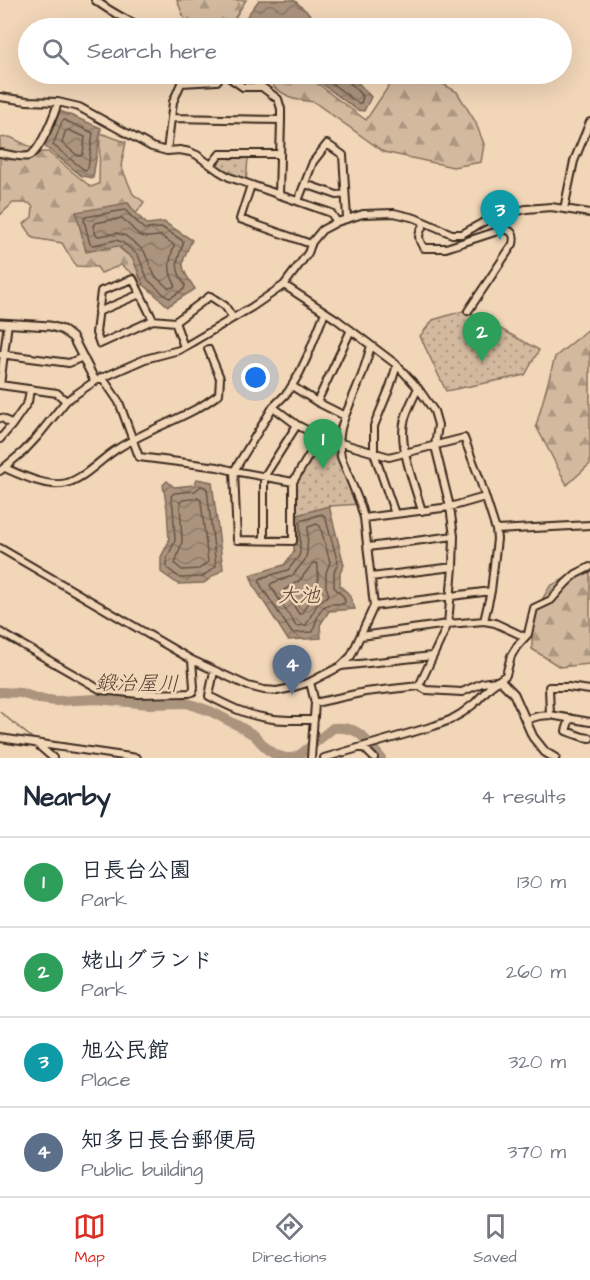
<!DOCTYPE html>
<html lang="en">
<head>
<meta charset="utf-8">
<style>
	body { margin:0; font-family:"Architects Daughter","Klee One",sans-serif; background:#f2f2f3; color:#1f2937 }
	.you { position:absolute; left:256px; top:378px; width:21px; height:21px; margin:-15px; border:4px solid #fff; border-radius:50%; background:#1a73e8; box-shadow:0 0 0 9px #1a73e833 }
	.badge { display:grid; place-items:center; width:39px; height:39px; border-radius:50%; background:#d93025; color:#fff; font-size:20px; font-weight:700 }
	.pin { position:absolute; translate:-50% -50px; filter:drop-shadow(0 2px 3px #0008) }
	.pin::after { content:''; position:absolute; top:32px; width:21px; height:18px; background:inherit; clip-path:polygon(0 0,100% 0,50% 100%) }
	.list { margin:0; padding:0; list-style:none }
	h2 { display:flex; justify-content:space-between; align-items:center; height:78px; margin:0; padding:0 24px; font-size:26px }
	h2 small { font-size:20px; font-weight:400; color:#747a83 }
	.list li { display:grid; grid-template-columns:39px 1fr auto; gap:18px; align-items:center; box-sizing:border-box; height:90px; padding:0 24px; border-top:2px solid #e0e1e3 }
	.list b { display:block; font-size:22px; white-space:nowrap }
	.list p { margin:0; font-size:20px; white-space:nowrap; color:#747a83 }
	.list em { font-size:20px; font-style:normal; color:#747a83 }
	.icon { flex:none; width:33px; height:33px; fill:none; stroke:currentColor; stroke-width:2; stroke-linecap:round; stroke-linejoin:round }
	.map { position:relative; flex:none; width:590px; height:758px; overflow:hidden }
	.search { position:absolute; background:#fff; box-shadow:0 6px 24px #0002; left:18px; right:18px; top:18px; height:66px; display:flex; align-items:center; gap:15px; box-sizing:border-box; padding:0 21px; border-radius:33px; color:#747a83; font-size:22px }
	.sheet { height:438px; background:#fff }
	nav { display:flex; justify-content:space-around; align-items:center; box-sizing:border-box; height:84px; border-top:2px solid #e0e1e3; background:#fff; font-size:16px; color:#747a83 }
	nav a { display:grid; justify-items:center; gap:3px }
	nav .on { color:#d93025 }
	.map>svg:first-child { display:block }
	.green { fill:url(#green-dots); stroke:#87725e; stroke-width:1.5 }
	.forest { fill:url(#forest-firs); stroke:#87725e; stroke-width:1.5 }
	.water { fill:url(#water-waves); stroke:#7e6a58; stroke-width:1.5 }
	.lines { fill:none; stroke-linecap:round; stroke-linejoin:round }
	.shore { stroke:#685444; stroke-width:1.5 }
	.stream { stroke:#7e6a58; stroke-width:1.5 }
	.river { stroke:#ab947e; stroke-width:10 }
	.minor-casing { stroke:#3b2a1e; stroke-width:10 }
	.tertiary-casing { stroke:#3b2a1e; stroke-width:11 }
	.minor { stroke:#f1d6b8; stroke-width:6 }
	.tertiary { stroke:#f1d6b8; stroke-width:7 }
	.labels { text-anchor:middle; stroke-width:5; stroke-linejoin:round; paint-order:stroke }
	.water-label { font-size:21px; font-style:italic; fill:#574436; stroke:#f1d6b8 }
</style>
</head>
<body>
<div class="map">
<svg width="590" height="758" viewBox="0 0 590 758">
	<defs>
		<pattern id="green-dots" width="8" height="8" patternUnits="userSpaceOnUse" patternTransform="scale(1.5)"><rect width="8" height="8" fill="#d3ba9f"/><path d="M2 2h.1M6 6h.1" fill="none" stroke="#ac9781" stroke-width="1.8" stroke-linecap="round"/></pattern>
		<pattern id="forest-firs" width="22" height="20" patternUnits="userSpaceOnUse" patternTransform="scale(1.5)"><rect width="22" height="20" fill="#d3ba9f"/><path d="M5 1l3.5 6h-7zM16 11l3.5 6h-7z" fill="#ac9781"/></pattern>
		<pattern id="water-waves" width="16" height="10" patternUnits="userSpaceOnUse" patternTransform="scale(1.5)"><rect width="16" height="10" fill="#ab947e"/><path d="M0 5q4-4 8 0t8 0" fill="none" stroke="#8c7967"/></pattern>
	</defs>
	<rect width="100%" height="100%" fill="#f1d6b8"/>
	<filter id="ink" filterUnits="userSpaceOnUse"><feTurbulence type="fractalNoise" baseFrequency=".0167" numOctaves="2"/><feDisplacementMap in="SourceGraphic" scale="12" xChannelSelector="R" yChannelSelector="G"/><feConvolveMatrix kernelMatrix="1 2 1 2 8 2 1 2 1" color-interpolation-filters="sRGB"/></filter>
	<g filter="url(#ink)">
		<path class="green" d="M224 156 248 158 246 182 224 173 217 165Z
			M466 310 539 350 525 375 446 391 420 336 433 320Z
			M320 437 339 442 341 457 360 504 329 506 294 516 293 482Z"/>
		<path class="forest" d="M177 0H246L231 24 237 28H188Z
			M263 74H307L332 95 366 120 396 75 436 80 457 92 475 121 484 144 481 162 453 167 384 152 314 102 293 99 276 89Z
			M100 133 126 142 121 166 133 194 144 202 136 214 128 203 76 213 133 259 143 284 141 287 133 274 121 265 101 273 97 267 76 266 62 243 33 238 24 224 32 217 33 207 29 203H13L0 215V138L10 137 41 152H48L91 187 99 184Z
			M590 328V464L567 485 536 426 555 357Z
			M590 566V663L589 664 560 667 532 649V617L550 586Z"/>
		<path class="water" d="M259 0H294L325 28H248L244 20Z
			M309 74H350L371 97 364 111 357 110Z
			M60 111 101 128 93 178 82 176 44 146Z
			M128 203 136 214 147 224 164 222 192 240C180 266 179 265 195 289L168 306 143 284 133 259 118 246 86 252 76 212Z
			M197 479 212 482 223 569 204 583 178 584 161 572V557L169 541 167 508 163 485 167 481 174 487 194 485Z
			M329 506 344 565 340 573V586L349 594 355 609 329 611 320 625 321 638 288 640 255 588 250 575 284 565 294 552V516Z"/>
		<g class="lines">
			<path class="shore" d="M319 74 358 103H361L363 97 347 79 346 74
				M64 120 93 133 88 168 86 170 83 169 53 145 62 122Z
				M68 130 85 137 83 154 81 156H78L62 143 65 132Z
				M125 210 144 229 163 228 183 241V244C176 262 174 268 185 285L184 289 170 298 167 297 148 280 138 255 122 242 116 240 93 245 90 244 84 220 85 217Z
				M122 218 140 236 147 237 161 236 173 244 174 246C169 260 167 271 175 284L174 287 168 288 155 276 144 251 126 236 117 233 99 236 96 235 93 226 95 223Z
				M201 486 205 487 207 489 216 566 202 577 180 578 167 568V558L175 541 173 507 171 496 174 493 195 491Z
				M199 498 201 501 208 562 199 569 182 570 175 564 182 542 180 502 183 500Z
				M322 514 325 516 338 563 334 572V587L344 597 345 602 343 604C338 604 331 603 327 605 318 609 315 625 313 632L292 633 261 586 259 580 261 578 288 570 299 556 300 551V521Z
				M317 524 320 526 330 562 326 573V587L329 595 318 603 306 625 296 626 270 585 272 583 292 576 305 560 307 553 308 527Z
				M313 563H316L318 565V591L311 597 302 613 299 614 284 590 300 580Z"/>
			<path class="stream" d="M0 712 32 738"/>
			<path class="river" d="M0 692 21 693 39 699 57 701 97 699 149 704 187 703 210 711 237 725 254 735 268 750 276 755 286 758H292L301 754 333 728C361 726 365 740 381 758"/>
			<defs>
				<path id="minor" d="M95 0C110 12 126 19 142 28
					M224 74 243 87H262L278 99 281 109V120L279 195
					M181 83 217 81 222 74
					M0 97 27 101 58 102 79 107 152 147 167 151 180 150 190 152 197 155 219 171 229 177 331 213 337 222
					M172 118 281 120
					M167 151 173 102 185 74
					M0 153C8 154 20 158 29 156 40 152 55 113 58 102
					M211 165 220 154H280
					M305 184 337 195 345 194
					M251 185 240 219 311 244
					M298 201 313 162 327 144 343 155 347 218
					M564 209 574 161 590 122
					M424 223C419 234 416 237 424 248H446L504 229C513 231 515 235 513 244L468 311
					M284 285 336 319 397 365 418 388 434 411 438 425 435 446 450 507 454 536 453 567 448 624 419 686 365 692 315 703
					M98 312 140 294
					M153 320 133 279 101 291 96 333 100 344 153 320 175 322 210 296 225 306 233 318
					M175 322 184 347
					M8 323 0 385 57 393 66 401
					M0 354 69 363 83 357
					M102 377 119 402 139 457 218 467 234 471 293 482
					M292 386 317 402 345 416
					M418 388C413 399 406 411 404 423 399 447 415 487 422 511
					M317 402 351 330
					M273 407 297 425 320 437 389 457 464 438 479 477 496 530 497 539 491 591 484 621
					M0 418 4 419 12 425 28 402 30 389
					M320 437 293 482V541L237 540 234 471 273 407 288 392 299 374 308 355 325 312
					M0 439 12 425
					M5 468C23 476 48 488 67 483 86 477 101 459 117 449 142 433 170 423 196 409 204 405 212 399 219 394L220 378 208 349
					M0 471 24 451 37 437 66 401 95 381 145 359 179 350 252 307 284 285 308 253 312 242 322 230 337 222 363 214 394 213 415 218 452 234H462L489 219 526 209 551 207 590 213
					M395 514 374 453V426L390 387 397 365
					M364 518 450 507 485 497
					M496 530 590 525
					M264 540V477L297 425
					M368 547 454 536
					M0 548 192 660 248 686 264 690 277 691 291 688 310 682 341 666 351 656 374 606 364 518 360 504 341 457 339 442 341 428 345 416 362 375 371 346
					M371 577 453 567
					M374 606 491 591
					M0 632 101 690 139 694 189 693 193 692 194 687 192 660
					M361 636 448 624 484 621 495 623 525 637
					M341 666 432 656
					M214 671 209 696C228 706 246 715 267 718 282 721 299 720 314 720
					M310 682 315 703 311 758
					M419 686 426 690 462 692 482 683 496 681
					M550 715 549 687H568L590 690
					M570 718 566 731 583 737 590 738
					M525 720 539 716 550 715 590 722
					M0 738 137 758
					M37 744 53 758
					M363 747 374 758
					M324 758 434 726 450 720 462 713 475 703 490 687 506 675 511 656 517 646 528 634 534 608 551 600 566 583 576 574 590 567"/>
				<path id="tertiary" d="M0 323 50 326 63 330 73 338 95 381
					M500 680 514 694 533 737 545 752 555 758"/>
			</defs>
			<use href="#minor" class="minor-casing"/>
			<use href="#tertiary" class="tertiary-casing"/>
			<use href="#minor" class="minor"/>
			<use href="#tertiary" class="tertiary"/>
		</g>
	</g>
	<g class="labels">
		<g class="water-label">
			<text x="299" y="602">大池</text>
			<text transform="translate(137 683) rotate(1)" y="7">鍛治屋川</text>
		</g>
	</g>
</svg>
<div class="you"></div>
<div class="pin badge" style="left:323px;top:469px;background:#2e9e5b">1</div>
<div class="pin badge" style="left:482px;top:362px;background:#2e9e5b">2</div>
<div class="pin badge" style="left:500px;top:240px;background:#0f9aa8">3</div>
<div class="pin badge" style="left:292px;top:695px;background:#5c6f8a">4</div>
<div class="search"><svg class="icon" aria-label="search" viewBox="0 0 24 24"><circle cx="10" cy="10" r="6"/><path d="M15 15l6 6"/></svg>Search here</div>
</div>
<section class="sheet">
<h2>Nearby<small>4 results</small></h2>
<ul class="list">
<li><span class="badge" style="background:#2e9e5b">1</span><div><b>日長台公園</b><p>Park</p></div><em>130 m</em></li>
<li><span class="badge" style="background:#2e9e5b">2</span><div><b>姥山グランド</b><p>Park</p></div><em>260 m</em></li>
<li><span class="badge" style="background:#0f9aa8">3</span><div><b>旭公民館</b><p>Place</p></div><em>320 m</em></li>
<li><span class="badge" style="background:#5c6f8a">4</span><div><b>知多日長台郵便局</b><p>Public building</p></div><em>370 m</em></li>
</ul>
</section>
<nav>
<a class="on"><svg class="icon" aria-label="map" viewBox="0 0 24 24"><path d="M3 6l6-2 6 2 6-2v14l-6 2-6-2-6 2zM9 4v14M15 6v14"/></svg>Map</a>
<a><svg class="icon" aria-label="directions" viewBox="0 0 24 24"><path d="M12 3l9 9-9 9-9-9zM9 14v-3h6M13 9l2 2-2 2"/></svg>Directions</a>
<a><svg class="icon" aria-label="saved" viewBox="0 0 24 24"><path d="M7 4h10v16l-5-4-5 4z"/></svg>Saved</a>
</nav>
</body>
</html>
